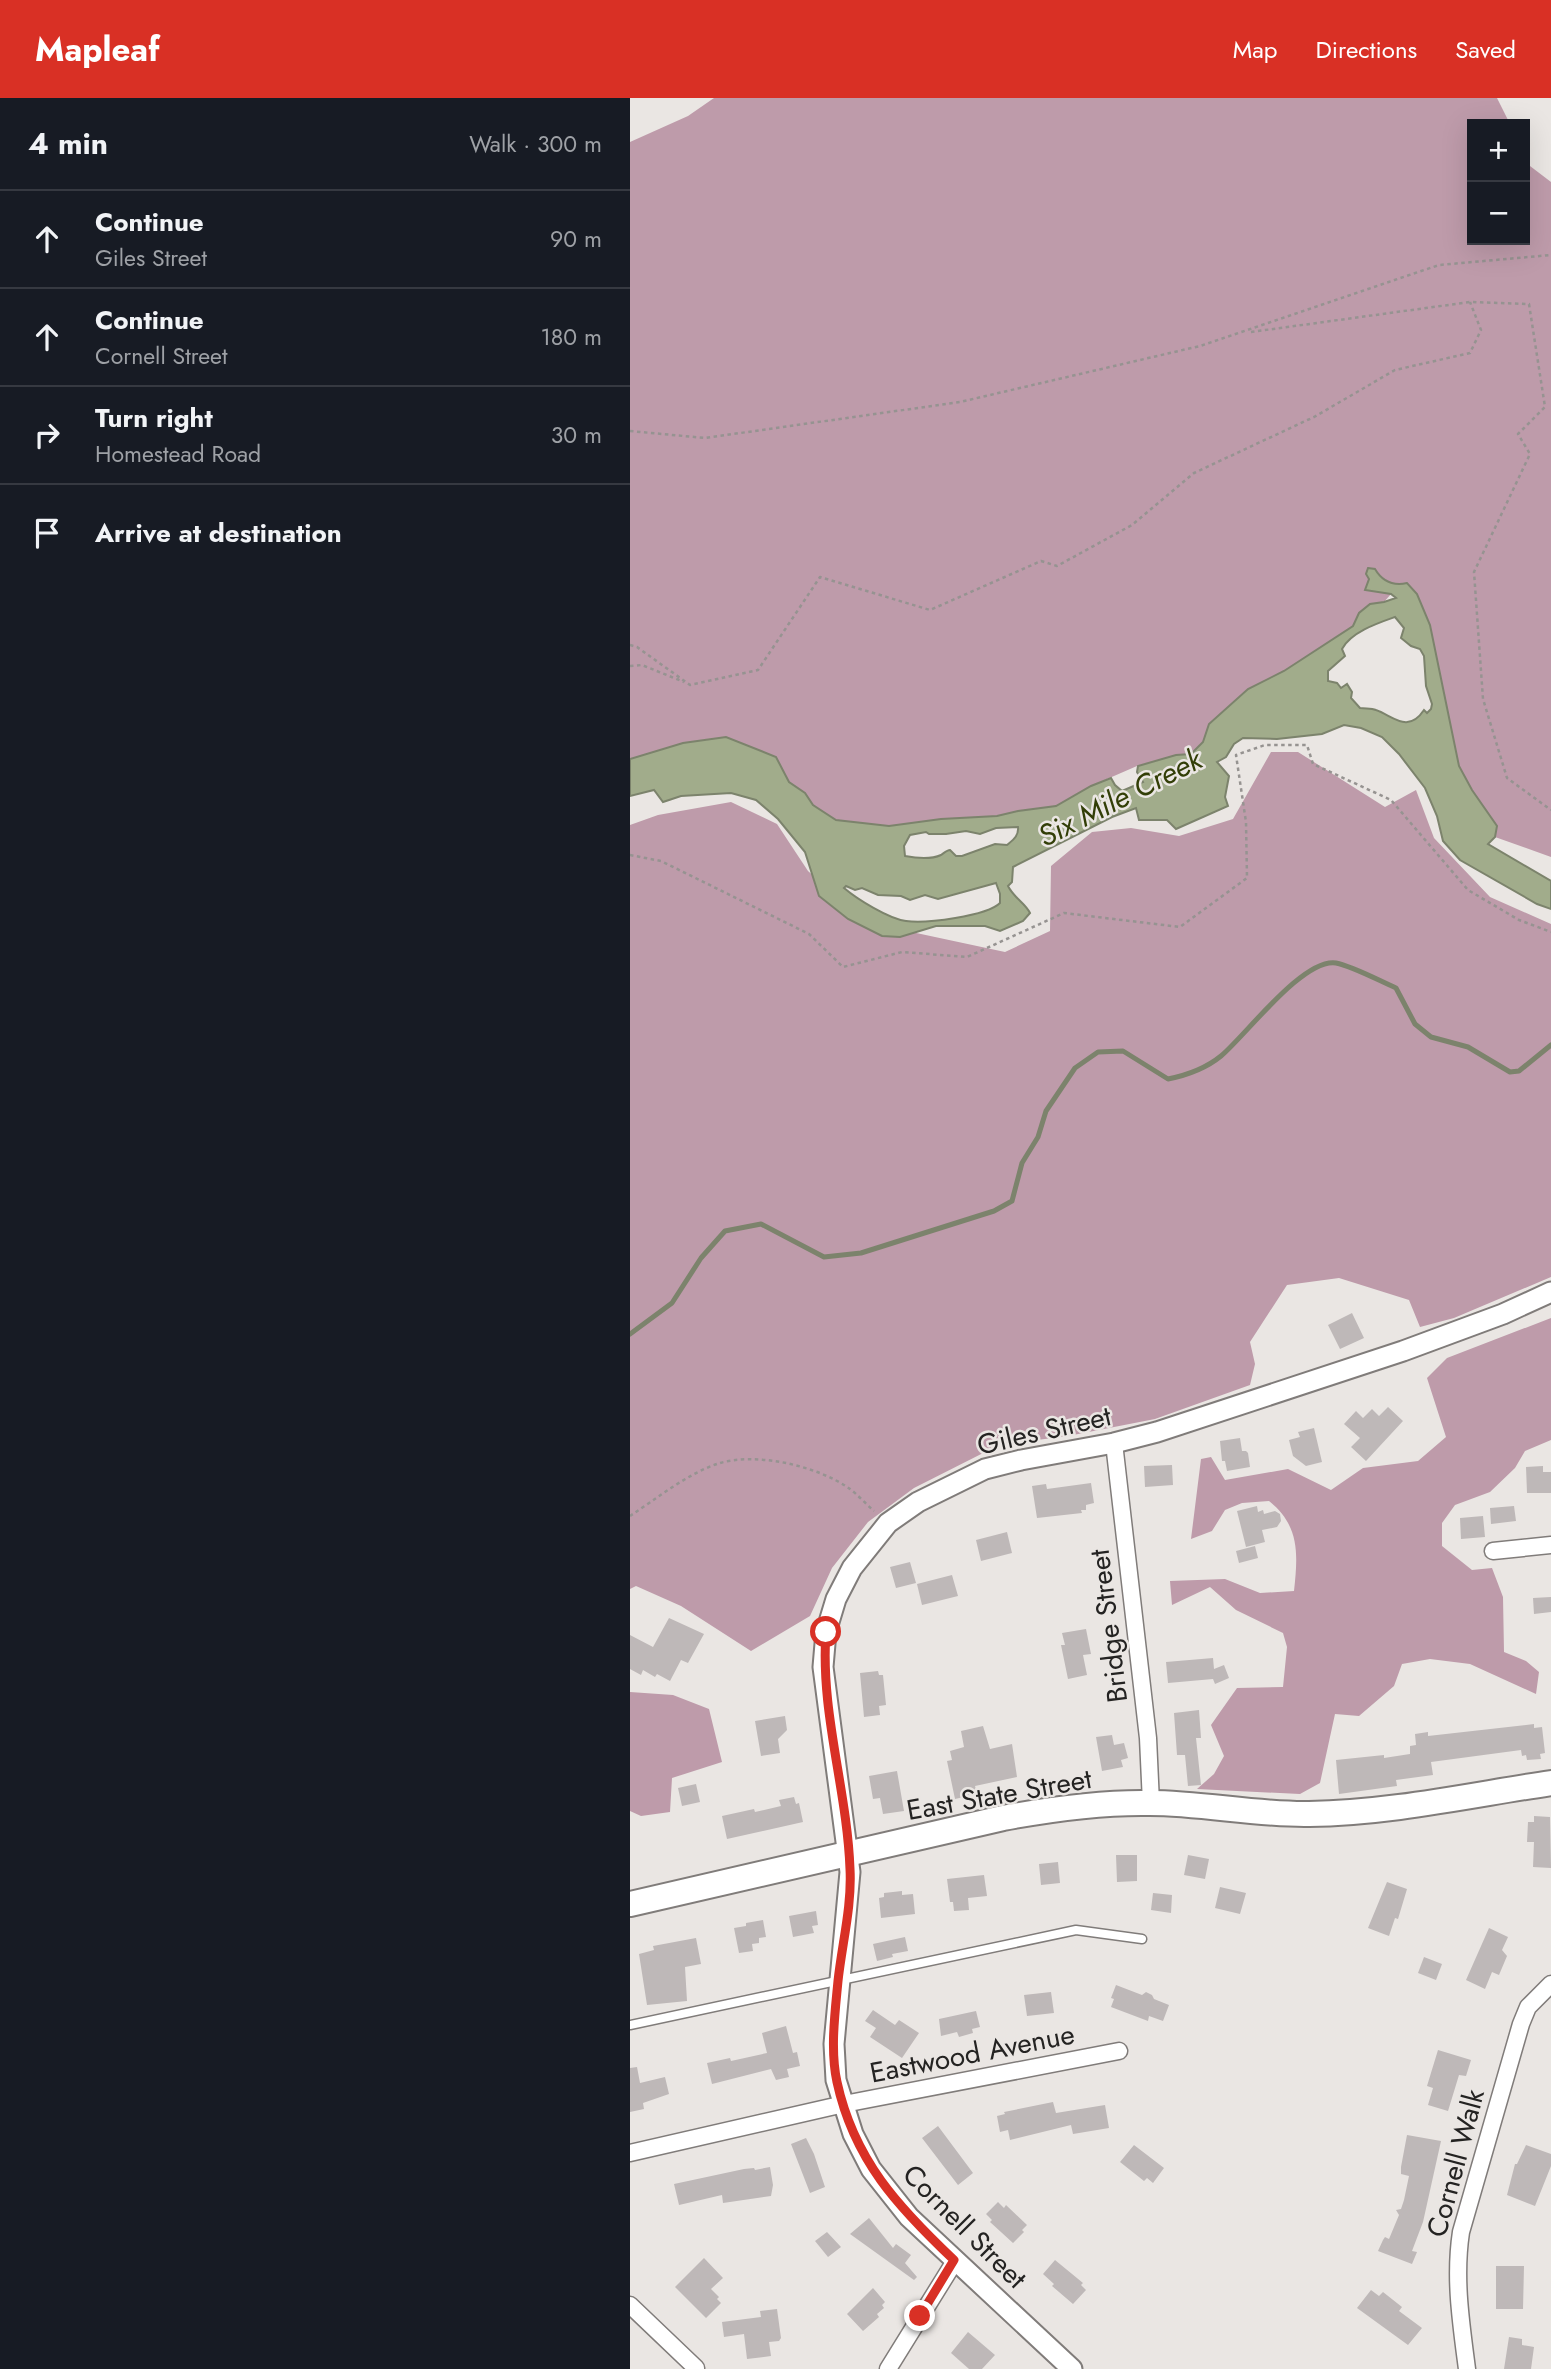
<!DOCTYPE html>
<html lang="en">
<head>
<meta charset="utf-8">
<style>
	body { margin:0; font-family:Jost,sans-serif; background:#242831; color:#f1f3f6 }
	.controls { position:absolute; right:21px; top:21px; display:grid; overflow:hidden; border-radius:0px; box-shadow:0 7px 28px #0002 }
	.controls button { width:63px; height:63px; display:grid; place-items:center; padding:0; border:0; border-bottom:2px solid #363941; background:#171b24; color:#f1f3f6; font:35px sans-serif }
	.stop { position:absolute; width:21px; height:21px; margin:-16px; border:5px solid #d93025; border-radius:50%; background:#fff }
	.stop.end { background:#d93025; border-color:#fff; box-shadow:0 2px 7px #0008 }
	.list { margin:0; padding:0; list-style:none }
	h2 { display:flex; justify-content:space-between; align-items:center; height:91px; margin:0; padding:0 28px; font-size:30px }
	h2 small { font-size:23px; font-weight:400; color:#9ea1a6 }
	.list li { display:grid; grid-template-columns:46px 1fr auto; gap:21px; align-items:center; box-sizing:border-box; height:98px; padding:0 28px; border-top:2px solid #363941 }
	.list b { display:block; font-size:26px; white-space:nowrap }
	.list p { margin:0; font-size:23px; white-space:nowrap; color:#9ea1a6 }
	.list em { font-size:23px; font-style:normal; color:#9ea1a6 }
	.icon { flex:none; width:38px; height:38px; fill:none; stroke:currentColor; stroke-width:2; stroke-linecap:round; stroke-linejoin:round }
	.map { position:relative; flex:none; width:921px; height:2271px; overflow:hidden }
	header { display:flex; align-items:center; gap:42px; box-sizing:border-box; height:98px; padding:0 35px; background:#d93025; color:#fff }
	header strong { font-size:33px }
	nav { display:flex; gap:38px; margin-inline-start:auto; font-size:24px }
	main { display:flex }
	aside { flex:1; background:#171b24 }
	.map>svg:first-child { display:block }
	.forest { fill:#be9baa }
	.water { fill:#a1ac8b; stroke:#7c836c; stroke-width:2; fill-rule:evenodd }
	.lines { fill:none; stroke-linecap:round; stroke-linejoin:round }
	.stream { stroke:#7c836c; stroke-width:5 }
	.building { fill:#beb8b8 }
	.service-casing { stroke:#807c7a; stroke-width:11 }
	.minor-casing { stroke:#807c7a; stroke-width:19 }
	.tertiary-casing { stroke:#807c7a; stroke-width:23 }
	.trunk-casing { stroke:#807c7a; stroke-width:28 }
	.path { stroke:#969391; stroke-width:2.5; stroke-dasharray:3.5 3.5; stroke-linecap:butt }
	.service { stroke:#fff; stroke-width:8 }
	.minor { stroke:#fff; stroke-width:16 }
	.tertiary { stroke:#fff; stroke-width:19 }
	.trunk { stroke:#fff; stroke-width:24 }
	.route { stroke:#d93025; stroke-width:9 }
	.labels { text-anchor:middle; stroke-width:5; stroke-linejoin:round; paint-order:stroke }
	.street-label { font-size:28px; fill:#242322; stroke:#eae6e3 }
	.water-label { font-size:30px; font-style:italic; fill:#323e07; stroke:#eae6e3 }
</style>
</head>
<body>
<header>
<strong>Mapleaf</strong>
<nav><a>Map</a><a>Directions</a><a>Saved</a></nav>
</header>
<main>
<aside>
<h2>4 min<small>Walk · 300 m</small></h2>
<ul class="list">
<li><svg class="icon" aria-label="ahead" viewBox="0 0 24 24"><path d="M12 20V5M6 11l6-6 6 6"/></svg><div><b>Continue</b><p>Giles Street</p></div><em>90 m</em></li>
<li><svg class="icon" aria-label="ahead" viewBox="0 0 24 24"><path d="M12 20V5M6 11l6-6 6 6"/></svg><div><b>Continue</b><p>Cornell Street</p></div><em>180 m</em></li>
<li><svg class="icon" aria-label="right" viewBox="0 0 24 24"><path d="M7 20v-9h11M14 6l5 5-5 5"/></svg><div><b>Turn right</b><p>Homestead Road</p></div><em>30 m</em></li>
<li><svg class="icon" aria-label="arrive" viewBox="0 0 24 24"><path d="M6 21V4h12l-3 4 3 4H6"/></svg><div><b>Arrive at destination</b></div></li>
</ul>
</aside>
<div class="map">
<svg width="921" height="2271" viewBox="0 0 921 2271">
	<rect width="100%" height="100%" fill="#eae6e3"/>
	<path class="forest" d="M84 0H867L880 26H842V142H895V57L900 68 921 84V759L865 739 867 728 842 692 829 668 800 527 787 496 751 480 738 471 761 496 754 504C737 506 731 512 723 528L654 573 618 591 579 626 573 644 561 656 546 657 507 668 461 688 426 708 388 713 367 718 311 721 259 728 206 722 183 707 175 695 159 684 53 645 0 661V44L58 18Z
		M641 654H668L755 709 786 692 804 740 860 799 921 826V1179L824 1220 790 1229 779 1202 709 1180 657 1187 620 1244 625 1266 620 1287 525 1321 438 1338 369 1347 284 1390 238 1424 202 1470 180 1518 121 1553 51 1508 6 1488 0 1491V727L28 717 101 704 147 726 178 773 235 824 375 854 420 833 421 768 462 734 501 730 549 738 603 721Z
		M921 1220V1342L895 1353 885 1370 860 1394 825 1407 812 1425V1448L842 1472 862 1470 873 1499 874 1554 896 1563 909 1574 906 1596 840 1566 800 1561 772 1566 764 1588 729 1618 705 1616 690 1685 670 1696 567 1691 584 1676 594 1658 581 1627 607 1590 653 1589 657 1549 653 1535 606 1512 580 1489 542 1507 540 1483 595 1481 630 1495 664 1493C668 1456 670 1428 639 1403L612 1405 595 1412 582 1433 561 1441 571 1361 581 1359 595 1382 658 1371 701 1392 733 1370 788 1363 816 1339 797 1280 817 1260Z
		M0 1594 43 1597 79 1611 92 1664 42 1680 40 1714 11 1718 0 1713Z"/>
	<path class="water" d="M738 470 745 471C752 483 763 488 777 485L787 496 800 527 829 668 842 692 867 728 865 739 858 746 921 783V811L907 806 830 762 813 743 807 718 795 690 769 656 752 639 731 630 714 627 692 636 647 641 613 640 604 646 596 659 587 664 599 678 595 699 598 708 546 731 537 722H509L506 710 482 719 383 769 382 784 378 788C384 800 395 805 400 815L393 823 370 833 355 828H306L270 839 252 838 218 821 189 798 175 754 148 721 126 702 101 695 51 698 33 704 24 692 0 698V661L53 645 96 639 146 659 159 684 175 695 183 707 206 722 259 728 311 721 367 718 388 713 426 708 461 688 481 680 485 687 492 693 513 684 507 674 508 668 546 657 561 656 573 644 579 626 618 591 654 573 723 528 729 515 740 506 754 504 766 500 761 496 735 492 739 481 736 476ZM765 519 774 530 771 540 781 548 790 551 794 558 796 588 802 606 801 611 797 615 794 612C778 636 763 618 746 612 741 610 736 611 730 610L721 600 722 594 717 586 711 590 707 585 698 583V573L715 558 712 551C721 534 748 525 765 519ZM366 730 388 729C389 738 383 742 377 747L365 746 332 758H326L320 752C317 752 314 755 311 757 300 762 285 760 275 758L274 748 280 737 296 734 299 736H316L336 733 350 736ZM366 785 370 796V805C357 818 295 826 276 823 259 821 227 801 214 790L216 788 225 792 232 790 248 797 271 798 280 802 295 797 308 801Z"/>
	<g class="lines">
		<path class="stream" d="M0 1236 42 1205 71 1160 95 1133 131 1126 194 1159 231 1155 364 1113 382 1103 392 1065 408 1039 416 1013 445 970 468 954 493 953 538 981C558 977 575 971 591 958 616 937 673 860 706 865 722 868 750 883 766 890L785 926 801 939 838 949 880 974 889 973 921 947"/>
	</g>
	<path class="building" d="M722 1215 734 1240 710 1251 698 1227Z
		M758 1309 773 1323 736 1363 721 1349 730 1340 714 1326 726 1313 733 1320 742 1311 749 1318Z
		M684 1330 692 1364 676 1368 663 1358 659 1342 670 1339 668 1334Z
		M610 1340 612 1353H616L618 1355 620 1369 597 1373 595 1363H592L590 1343Z
		M542 1367 543 1387 515 1389 514 1368Z
		M913 1368V1374H921V1395H897L896 1369Z
		M461 1385 464 1405 456 1407V1412H451L452 1415 407 1420 402 1388 416 1386 417 1391Z
		M627 1408 628 1414 633 1412 634 1416 645 1413 650 1416 651 1423 647 1429 632 1432 635 1444 616 1449 607 1413Z
		M884 1408 886 1423 861 1426 860 1410Z
		M853 1418 855 1439 831 1441 830 1420Z
		M377 1434 382 1455 351 1463 346 1442Z
		M625 1448 628 1460 609 1465 606 1453Z
		M280 1464 286 1485 266 1490 260 1469Z
		M322 1477 328 1498 292 1507 287 1486Z
		M921 1499V1514L904 1516 903 1500Z
		M39 1520 74 1536 58 1565 51 1562 40 1583 27 1576 25 1579 13 1572 11 1577 0 1571V1537L23 1549Z
		M456 1531 461 1556 453 1557 457 1577 438 1581 431 1547H435L432 1535Z
		M583 1560 584 1571 594 1567 599 1580 585 1586 583 1581 538 1585 536 1564Z
		M248 1573 249 1577H253L256 1607 249 1608 250 1617 234 1619 230 1575Z
		M569 1612 571 1640H566L571 1687 558 1688 555 1657H547L544 1615Z
		M155 1618 157 1632 148 1641 150 1655 131 1658 125 1623Z
		M904 1626V1630L912 1629 915 1655 910 1656 911 1661 897 1662 896 1657 892 1658 891 1652 801 1664 803 1677 766 1682 767 1688 709 1696 706 1662 754 1657V1660L780 1656V1648L786 1647 785 1636 798 1634V1638Z
		M353 1628 360 1651 382 1646 387 1679 345 1688 347 1696 325 1701 317 1663 322 1662 320 1653 334 1649 331 1633Z
		M482 1637 484 1647 494 1645 498 1660 491 1662 493 1669 472 1673 466 1639Z
		M267 1673 274 1713 253 1716 250 1700 243 1701 239 1678Z
		M66 1686 70 1704 52 1708 48 1690Z
		M164 1699 166 1706 169 1705 173 1724 97 1741 92 1718 124 1711 125 1714 151 1708 149 1702Z
		M904 1718 920 1719 921 1770 903 1769 904 1744H897L898 1724H904Z
		M486 1757H507V1783L487 1784Z
		M558 1757 579 1761 575 1781 554 1777Z
		M428 1764 430 1785 411 1787 409 1766Z
		M354 1777 357 1798 338 1800 339 1812 324 1813 323 1804H320L317 1781Z
		M757 1784 777 1791 768 1821 765 1820 759 1838 738 1830Z
		M590 1789 616 1795 610 1816 585 1810Z
		M272 1793V1797L283 1796 285 1816 251 1820 249 1800 254 1799V1795Z
		M523 1795 542 1797 541 1815 521 1812Z
		M186 1813 188 1827 182 1828 184 1835 163 1839 159 1818Z
		M133 1822 136 1839 129 1840V1845L122 1846 123 1853 109 1855 104 1830 116 1828V1825Z
		M859 1830 878 1839 872 1852 877 1858 869 1877 862 1874 855 1891 836 1882Z
		M275 1839 278 1853 262 1856 263 1859 247 1863 243 1846Z
		M66 1840 71 1866 55 1869 57 1903 17 1907 9 1856 24 1852 23 1848Z
		M794 1859 812 1866 806 1882 788 1875Z
		M486 1887 512 1897 516 1894 522 1897 524 1901 539 1907 533 1923 519 1918 518 1923 481 1909 484 1901 481 1900Z
		M421 1894 424 1915 397 1918 394 1897Z
		M243 1912 265 1927 269 1922 289 1935 272 1960 240 1939 246 1930 235 1923Z
		M346 1913 350 1929 342 1931 343 1935 329 1939 327 1934 311 1938 309 1921Z
		M156 1928 163 1955 167 1954 170 1968 157 1971 159 1979 146 1982 141 1971 82 1986 77 1965 100 1960 101 1963 137 1955 132 1935Z
		M808 1952 841 1962 836 1978 829 1977 818 2013 798 2007 803 1990 797 1988Z
		M7 1969 10 1985 35 1979 39 1996 13 2005 14 2011 0 2014V1970Z
		M423 2004 426 2015 475 2007 479 2030 443 2036 441 2027 380 2042 378 2032 370 2034 367 2018 375 2016 374 2014Z
		M308 2028 343 2075 328 2087 292 2040Z
		M777 2037 811 2043 793 2124 782 2153 787 2154 782 2166 748 2153 753 2142 755 2139 759 2141 769 2117 766 2112 771 2111 774 2102 779 2078 771 2076V2069Z
		M176 2040 184 2056 195 2089 180 2095 161 2046Z
		M504 2047 534 2070 523 2085 517 2080 514 2083 490 2064Z
		M896 2047 921 2056V2068L905 2108 877 2097 885 2066H887Z
		M140 2069 143 2087 141 2098 93 2105 92 2097 49 2107 44 2086 114 2071 124 2070 125 2072Z
		M368 2104 374 2110 376 2107 397 2127 392 2132 394 2134 383 2145 360 2124 362 2122 356 2116Z
		M239 2120 263 2150 266 2146 281 2157 275 2165 287 2179 284 2182 220 2136Z
		M197 2134 211 2149 198 2159 185 2143Z
		M74 2160 93 2180 81 2191 89 2199 87 2201 91 2205 76 2220 45 2189Z
		M425 2162 453 2185 451 2187 456 2192 443 2206 422 2188 424 2186 413 2176Z
		M866 2168H894L893 2211H866Z
		M243 2190 255 2204 252 2207 254 2210 247 2216 249 2219 233 2233 217 2216Z
		M741 2192 749 2198 753 2194 772 2209 769 2213 792 2230 778 2247 727 2210Z
		M147 2211 151 2240 149 2243 139 2244 141 2258 117 2261 114 2236 94 2239 92 2224 131 2219 130 2213Z
		M338 2234 365 2257 352 2271H339L321 2255Z
		M879 2239 892 2241V2247L904 2249 901 2271H874Z"/>
	<g class="lines">
		<defs>
			<path id="service" d="M0 1927 446 1832 512 1841"/>
			<path id="minor" d="M484 1345 518 1640 521 1705
				M863 1453 921 1447
				M0 2055 214 2006 489 1953
				M0 2207 66 2270
				M258 2271 325 2163
				M837 2271C831 2225 824 2180 831 2134L891 1926 898 1909 921 1886"/>
			<path id="tertiary" d="M442 2271 279 2119 241 2071 223 2036 206 1982 204 1946 220 1774 193 1569 196 1534 206 1501 222 1470 258 1425 288 1404 355 1371 391 1362 484 1345 527 1334 773 1253 873 1216 921 1194"/>
			<path id="trunk" d="M0 1806 373 1720C421 1711 470 1704 520 1705 573 1705 626 1717 679 1716 760 1715 841 1697 921 1685"/>
		</defs>
		<use href="#service" class="service-casing"/>
		<use href="#minor" class="minor-casing"/>
		<use href="#tertiary" class="tertiary-casing"/>
		<use href="#trunk" class="trunk-casing"/>
		<path class="path" d="M621 234 840 204 899 206 915 309 888 336 900 356 844 474 853 601 877 680 921 712
			M0 333 75 340 330 304 570 248 809 167 921 157
			M0 547 7 549 60 587 128 572 190 479 300 512 411 463 427 468 502 427 564 375 684 319 765 272 840 255 851 232 840 204
			M0 568 12 567 54 584
			M0 757 31 763 179 836 213 869 272 854 337 859 434 815 550 829 617 780 616 724 606 657 635 647H677L683 666 761 702 838 792 889 822 921 834
			M0 1418C26 1401 57 1376 87 1366 125 1353 188 1368 220 1391 228 1397 236 1406 244 1413"/>
		<use href="#service" class="service"/>
		<use href="#minor" class="minor"/>
		<use href="#tertiary" class="tertiary"/>
		<use href="#trunk" class="trunk"/>
	</g>
	<g class="lines">
		<path class="route" d="M196 1534C190 1614 217 1691 220 1771 222 1808 212 1846 208 1883 205 1915 200 1952 207 1984 224 2062 268 2109 324 2162L290 2218"/>
	</g>
	<g class="labels">
		<g class="street-label">
			<text transform="translate(414 1332) rotate(-13)" y="10">Giles Street</text>
			<text transform="translate(478 1528) rotate(-97)" y="10">Bridge Street</text>
			<text transform="translate(369 1696) rotate(-10)" y="10">East State Street</text>
			<text transform="translate(342 1955) rotate(-11)" y="10">Eastwood Avenue</text>
			<text transform="translate(825 2065) rotate(-75)" y="10">Cornell Walk</text>
			<text transform="translate(335 2128) rotate(45)" y="10">Cornell Street</text>
		</g>
		<g class="water-label">
			<text transform="translate(490 700) rotate(-27)" y="10">Six Mile Creek</text>
		</g>
	</g>
</svg>
<div class="controls">
<button>+</button>
<button>−</button>
</div>
<div class="stop" style="left:196px;top:1534px"></div>
<div class="stop end" style="left:290px;top:2218px"></div>
</div>
</main>
</body>
</html>
